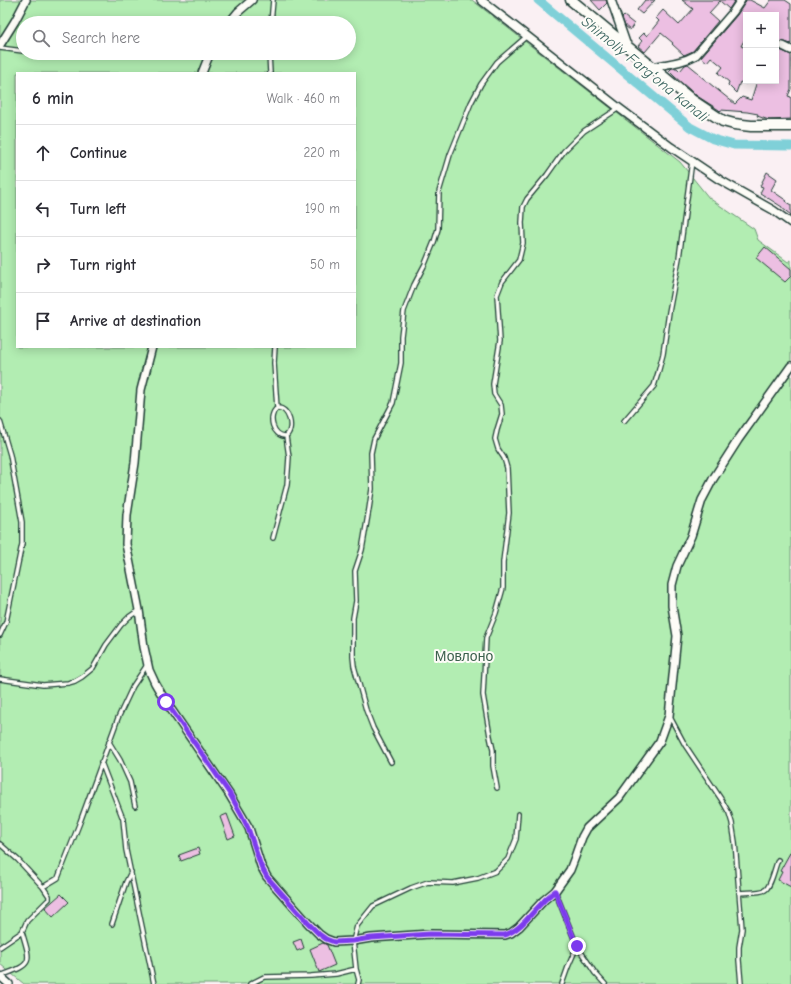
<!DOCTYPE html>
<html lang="en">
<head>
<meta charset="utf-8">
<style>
	body { margin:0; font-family:"Comic Neue",sans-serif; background:#f7f7f7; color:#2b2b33 }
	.controls { position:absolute; right:12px; top:12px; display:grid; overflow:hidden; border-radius:0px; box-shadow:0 2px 10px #0003 }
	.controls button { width:36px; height:36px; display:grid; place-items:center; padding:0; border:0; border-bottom:1px solid #e1e1e2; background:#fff; color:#2b2b33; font:20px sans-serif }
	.stop { position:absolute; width:12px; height:12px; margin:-9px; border:3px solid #7c3aed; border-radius:50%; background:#fff }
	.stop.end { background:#7c3aed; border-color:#fff; box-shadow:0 1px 4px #0008 }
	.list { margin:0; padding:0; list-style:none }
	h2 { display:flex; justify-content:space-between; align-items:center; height:52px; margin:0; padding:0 16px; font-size:17px }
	h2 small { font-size:13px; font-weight:400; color:#7c7c81 }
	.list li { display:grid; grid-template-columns:26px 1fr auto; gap:12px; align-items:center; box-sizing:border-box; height:56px; padding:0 16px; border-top:1px solid #e1e1e2 }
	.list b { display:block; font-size:15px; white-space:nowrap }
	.list em { font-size:13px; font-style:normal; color:#7c7c81 }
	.icon { flex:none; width:22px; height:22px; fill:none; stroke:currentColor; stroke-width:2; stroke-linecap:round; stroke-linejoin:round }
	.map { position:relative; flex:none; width:791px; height:984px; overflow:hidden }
	.search { position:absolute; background:#fff; box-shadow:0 2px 10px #0003; left:16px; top:16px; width:340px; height:44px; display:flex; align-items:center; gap:10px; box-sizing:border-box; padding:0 14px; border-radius:22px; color:#7c7c81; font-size:15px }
	.panel { position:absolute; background:#fff; box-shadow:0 2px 10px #0003; left:16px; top:72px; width:340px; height:276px; border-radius:0px }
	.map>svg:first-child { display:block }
	.green { fill:#b2edb2; stroke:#689573; fill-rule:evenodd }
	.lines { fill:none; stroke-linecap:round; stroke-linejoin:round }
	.canal { stroke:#7fd0d8; stroke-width:9 }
	.building { fill:#ecbfe2; stroke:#1f3d34 }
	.lane-casing { stroke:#1f3d34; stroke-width:6 }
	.street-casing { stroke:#1f3d34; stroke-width:10 }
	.secondary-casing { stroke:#1f3d34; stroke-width:13 }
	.lane { stroke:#fdfcf7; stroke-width:3.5 }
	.street { stroke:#fdfcf7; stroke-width:7 }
	.secondary { stroke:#fdfcf7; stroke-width:10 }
	.route { stroke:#7c3aed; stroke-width:5 }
	.labels { text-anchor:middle; stroke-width:4; stroke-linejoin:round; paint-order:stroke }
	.park-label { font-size:14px; fill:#3c604d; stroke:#fdfcf7 }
	.water-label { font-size:15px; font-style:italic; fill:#37625d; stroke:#fdfcf7 }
</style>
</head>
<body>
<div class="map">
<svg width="791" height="984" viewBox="0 0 791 984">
	<rect width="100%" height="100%" fill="#faf0f3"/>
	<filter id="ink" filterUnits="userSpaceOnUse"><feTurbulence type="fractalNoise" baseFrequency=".025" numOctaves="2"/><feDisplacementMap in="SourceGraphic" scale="8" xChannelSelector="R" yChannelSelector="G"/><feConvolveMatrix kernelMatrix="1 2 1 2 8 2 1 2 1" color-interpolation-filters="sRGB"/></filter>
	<g filter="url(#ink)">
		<path class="green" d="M0 0H472L680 162 709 198 754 229 758 240 788 262 791 260V984H24L0 964ZM23 23H349V53H23ZM17 73H355V347H17Z"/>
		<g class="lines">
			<path class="canal" d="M538 0 690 127 713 139 734 145 791 146"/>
		</g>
		<path class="building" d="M591 0H606L607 3 600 10Z
			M645 0H655L642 14 637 10Z
			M682 0H735L729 9 720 1 709 13 718 21 693 51 684 55 672 44 673 43 661 33 645 52 638 46 642 41 639 38 644 33 647 36 659 21 656 18 663 10 679 25 693 9Z
			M746 0H750L765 8 771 0H785L791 4V44L782 41 780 42 778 46 780 50 791 55V89L788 96 791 97V119L769 120 757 116 758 114 747 112 721 110 720 111 719 110 697 96 675 77 669 71 672 68H677L680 71 685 65 688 64 699 73 698 74 735 104 742 97 751 100 757 81H776V15H746V37L741 46 746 48V68L742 74 746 75V84L740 82 736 93 728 85 729 82 718 73 723 67 711 57 707 62 701 57 737 15 745 3Z
			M624 16 634 24 630 30 625 26 622 18Z
			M767 172 777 179 771 190 787 201 786 202 791 205V215L782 208V207L760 193 763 187 760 186Z
			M765 247 791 269V276L785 282 756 258Z
			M227 814 235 836 228 839 220 817Z
			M198 848 200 854 181 861 179 855Z
			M791 851V887L778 880 782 872 780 871Z
			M61 894 69 902 53 917 45 908Z
			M301 939 304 948 297 951 293 942Z
			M323 943 327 945 335 965 319 972 310 949Z"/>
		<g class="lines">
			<defs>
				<path id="lane" d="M271 23 273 0
					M0 48 23 51
					M269 53 270 73
					M275 347 274 363 277 408
					M277 408C289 407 295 429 286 436 273 437 267 416 277 408Z
					M0 421 10 455 22 522V544L6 622 0 635
					M624 421 654 386 658 373 663 354 669 312 679 258 692 161
					M273 538 287 485 289 457 286 436
					M0 679 43 685 68 683 75 681 82 677 93 668 106 645 121 625 129 617 139 610
					M670 717 685 745 721 799 729 813 732 823 735 842 742 929 739 947V960L741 984
					M109 742 120 760 130 782 135 806
					M101 762 123 819 126 850 154 984
					M391 762 373 728 366 710 354 666 353 657V618L356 601 355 571 362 550 369 509 372 489 371 453 374 439 393 403 401 363V336L404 311 414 285 425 264 434 242 438 229 439 192 450 155 471 103 481 84 497 62 527 36
					M497 788 493 766V750L490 736 483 695 486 638 496 613 503 588V562L509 513 507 468 504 458 498 449 495 439 497 430 502 414 501 405 494 394 493 384 500 341 497 295 502 282 519 260 523 243 522 223 523 207 527 199 547 175 564 151 584 131 619 108
					M0 844 18 860 43 887 58 878 80 822 118 718 133 686 147 665
					M555 891 577 946 595 973 605 984
					M739 893C745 892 760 893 765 890 771 887 775 866 778 860
					M112 924 126 882 131 872
					M0 947 22 932 27 921 49 899V896L43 887
					M0 976C32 964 32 965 22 932
					M250 984 264 977 311 976 336 974 356 969
					M358 984 359 980 356 969 353 941 357 926 373 906 411 888 428 882 453 883 478 878 496 871 508 859 516 839 518 814
					M562 984 568 967 577 946"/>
				<path id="street" d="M481 0 619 108 671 147 720 180 773 210 791 223
					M611 0 627 46
					M229 23 238 12 252 0
					M0 45 15 21 26 0
					M783 46 791 50
					M652 67C667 64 682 63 696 55L733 12 741 0
					M202 73 210 53
					M152 347 141 390 135 463 127 515 126 544 139 610 144 647 149 670 155 683 166 702 229 794 242 816 249 828 261 866 267 877 308 923 319 934 326 939 334 942 353 941 371 938 430 934 505 935 511 933 519 927 544 900 555 891 570 870 575 857 582 837 587 828 619 798 660 741 669 716 677 636 672 606V585L677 566 691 536 702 500 713 479 738 440 791 366
					M0 976 9 984"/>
				<path id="secondary" d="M571 0 693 101 723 121 734 124 751 126H791"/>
			</defs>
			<use href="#lane" class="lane-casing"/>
			<use href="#street" class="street-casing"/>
			<use href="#secondary" class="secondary-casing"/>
			<use href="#lane" class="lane"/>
			<use href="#street" class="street"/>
			<use href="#secondary" class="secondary"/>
		</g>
	</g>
	<g class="lines" filter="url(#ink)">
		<path class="route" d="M166 702 230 794 242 816 248 828 261 866 267 877 308 923 319 934 326 939 334 942 353 941 371 938 430 934 505 935C521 930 531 913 543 902 546 898 551 895 555 891L577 946"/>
	</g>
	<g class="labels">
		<g class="park-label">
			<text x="464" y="661">Мовлоно</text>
		</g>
		<g class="water-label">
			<text transform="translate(645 69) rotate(39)" y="5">Shimoliy Fargʻona kanali</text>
		</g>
	</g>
</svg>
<div class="controls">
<button>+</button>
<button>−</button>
</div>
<div class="stop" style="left:166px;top:702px"></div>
<div class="stop end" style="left:577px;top:946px"></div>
<div class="search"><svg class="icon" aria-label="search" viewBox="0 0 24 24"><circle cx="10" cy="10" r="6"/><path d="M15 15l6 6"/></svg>Search here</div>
<section class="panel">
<h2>6 min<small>Walk · 460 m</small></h2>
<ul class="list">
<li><svg class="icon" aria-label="ahead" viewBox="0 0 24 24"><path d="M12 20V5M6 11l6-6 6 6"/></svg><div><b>Continue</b></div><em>220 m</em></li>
<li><svg class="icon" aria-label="left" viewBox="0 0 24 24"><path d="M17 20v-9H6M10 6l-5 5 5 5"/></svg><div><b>Turn left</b></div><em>190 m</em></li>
<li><svg class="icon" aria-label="right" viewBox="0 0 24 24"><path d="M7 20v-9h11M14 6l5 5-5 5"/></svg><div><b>Turn right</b></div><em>50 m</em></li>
<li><svg class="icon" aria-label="arrive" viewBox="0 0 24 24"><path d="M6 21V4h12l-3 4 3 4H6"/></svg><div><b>Arrive at destination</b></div></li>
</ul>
</section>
</div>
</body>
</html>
